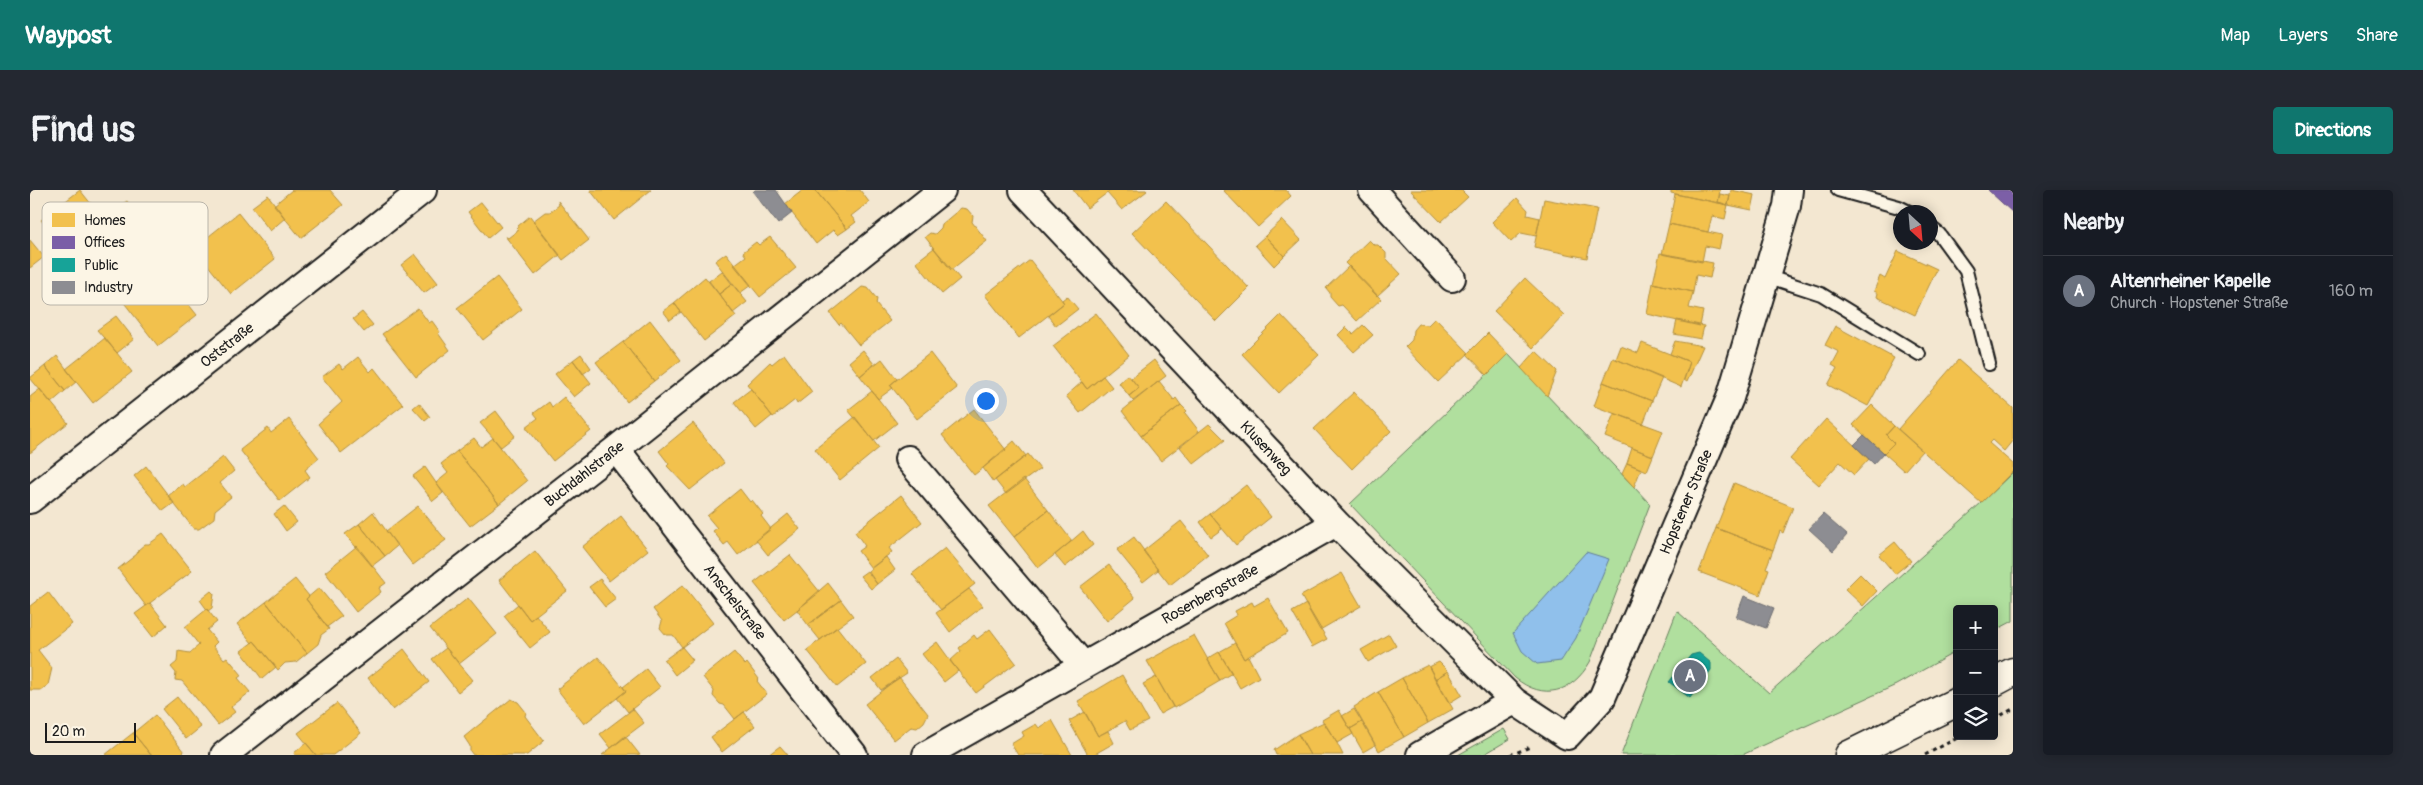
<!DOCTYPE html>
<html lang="en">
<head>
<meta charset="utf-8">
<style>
	body { margin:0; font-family:Pangolin,sans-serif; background:#242831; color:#f1f3f6 }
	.controls { position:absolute; right:15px; bottom:15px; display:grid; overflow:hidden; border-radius:5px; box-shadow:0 2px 12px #0003 }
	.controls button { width:45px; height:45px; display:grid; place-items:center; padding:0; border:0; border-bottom:1px solid #363941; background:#171b24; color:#f1f3f6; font:25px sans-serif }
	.compass { position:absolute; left:1863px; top:15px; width:45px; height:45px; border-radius:50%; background:#171b24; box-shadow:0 2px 12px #0003; rotate:154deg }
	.scale { position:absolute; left:15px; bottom:12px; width:91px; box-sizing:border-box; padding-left:5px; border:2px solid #1c1c1c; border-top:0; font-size:14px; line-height:18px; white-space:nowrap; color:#1c1c1c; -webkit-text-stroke:4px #fcf5e5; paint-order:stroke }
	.you { position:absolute; left:955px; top:210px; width:18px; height:18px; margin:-12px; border:4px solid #fff; border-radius:50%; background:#1a73e8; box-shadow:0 0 0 8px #1a73e833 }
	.badge { display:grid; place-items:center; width:32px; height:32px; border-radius:50%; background:#0f766e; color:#fff; font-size:16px; font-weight:700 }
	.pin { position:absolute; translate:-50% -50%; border:2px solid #fff; box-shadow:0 1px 5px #0006 }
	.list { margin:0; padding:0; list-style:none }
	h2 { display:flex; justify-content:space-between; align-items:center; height:65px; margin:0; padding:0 20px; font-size:21px }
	h2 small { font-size:16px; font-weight:400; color:#9ea1a6 }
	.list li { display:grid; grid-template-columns:32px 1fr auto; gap:15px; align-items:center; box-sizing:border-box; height:70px; padding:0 20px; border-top:1px solid #363941 }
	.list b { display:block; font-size:19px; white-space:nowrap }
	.list p { margin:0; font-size:16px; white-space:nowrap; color:#9ea1a6 }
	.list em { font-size:16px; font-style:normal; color:#9ea1a6 }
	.icon { flex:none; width:28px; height:28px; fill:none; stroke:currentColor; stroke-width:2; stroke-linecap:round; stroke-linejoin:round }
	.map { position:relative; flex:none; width:1983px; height:565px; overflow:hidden; border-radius:5px }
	header { display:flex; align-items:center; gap:30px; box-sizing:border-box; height:70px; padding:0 25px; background:#0f766e; color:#fff }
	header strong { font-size:24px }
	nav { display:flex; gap:28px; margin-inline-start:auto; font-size:18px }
	.intro { display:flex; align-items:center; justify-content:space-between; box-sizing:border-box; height:120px; padding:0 30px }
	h1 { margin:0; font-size:35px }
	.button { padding:12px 22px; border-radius:5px; background:#0f766e; color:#fff; font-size:18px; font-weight:700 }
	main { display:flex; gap:30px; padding:0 30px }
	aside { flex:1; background:#171b24; border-radius:5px; box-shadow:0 2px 12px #0003 }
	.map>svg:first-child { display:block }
	.green { fill:#b0df9e; stroke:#667e5d }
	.water { fill:#90c0eb; stroke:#627e98 }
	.homes { fill:#f2c14e; stroke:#b2903f }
	.offices { fill:#7b5ea7; stroke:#5e4a7d }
	.public { fill:#17a398; stroke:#187a73 }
	.industry { fill:#8d8d92; stroke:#6b6b6f }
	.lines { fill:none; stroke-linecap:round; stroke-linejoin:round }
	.service-casing { stroke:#1c1c1c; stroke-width:16 }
	.minor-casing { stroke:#1c1c1c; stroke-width:30 }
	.secondary-casing { stroke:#1c1c1c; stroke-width:31 }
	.path { stroke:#1c1c1c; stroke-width:3; stroke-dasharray:4 4; stroke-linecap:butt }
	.service { stroke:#fcf5e5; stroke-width:12 }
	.minor { stroke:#fcf5e5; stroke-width:26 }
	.secondary { stroke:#fcf5e5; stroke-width:28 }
	.labels { text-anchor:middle; stroke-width:5; stroke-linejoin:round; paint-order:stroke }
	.street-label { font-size:15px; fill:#1c1c1c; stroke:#fcf5e5 }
	.key { fill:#fcf5e5; stroke:#b9b4a9; stroke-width:1 }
	.key-label { font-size:14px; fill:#1c1c1c }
</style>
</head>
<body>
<header>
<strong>Waypost</strong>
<nav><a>Map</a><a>Layers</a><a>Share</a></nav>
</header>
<div class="intro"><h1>Find us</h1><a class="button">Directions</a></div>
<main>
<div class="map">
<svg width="1983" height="565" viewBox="0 0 1983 565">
	<rect width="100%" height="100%" fill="#f3e7d1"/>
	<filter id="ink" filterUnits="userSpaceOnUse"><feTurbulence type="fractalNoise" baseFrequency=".02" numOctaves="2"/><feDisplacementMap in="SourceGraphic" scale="10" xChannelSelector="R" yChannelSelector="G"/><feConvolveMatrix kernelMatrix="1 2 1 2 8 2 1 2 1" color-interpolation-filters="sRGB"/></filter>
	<g filter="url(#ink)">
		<path class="green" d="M1478 164 1620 314 1560 472C1542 503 1514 511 1485 488L1320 314Z
			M1983 282V431L1964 441V419H1927V461L1866 495 1712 565H1591L1647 421 1739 503 1951 313Z
			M1474 539 1480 549 1453 565H1428Z"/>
		<path class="water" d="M1556 362 1579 369 1546 448 1531 471 1507 474 1492 461 1483 443Z"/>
		<path class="homes" d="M50 0 77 34 39 65 11 30Z
			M262 0H300L313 15 271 48 244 15Z
			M560 0H621L584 30Z
			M773 0H785L817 39 808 45 803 40 786 54 755 14Z
			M785 0H830L839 12 821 26 826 32 817 39Z
			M1043 0H1081L1057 18Z
			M1081 0H1116L1117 1 1092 20 1077 3Z
			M1193 0H1256L1261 6 1228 37Z
			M1380 0H1431L1438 7 1411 32Z
			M1641 0H1690L1688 12 1698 15 1641 3Z
			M1701 0 1725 5 1722 20 1698 15Z
			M1645 4 1698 15 1695 29 1682 26 1678 42 1639 34Z
			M1690 4 1700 6 1698 15 1688 12Z
			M238 5 255 28 240 41 222 17Z
			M1487 8 1498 20 1497 25 1510 28 1506 46 1491 43 1481 52 1462 32Z
			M1514 9 1567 19 1557 68 1504 57Z
			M97 11 112 31 102 39 86 19Z
			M528 11 559 50 533 70 503 31 515 22H520L529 15Z
			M1136 11 1219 98 1186 131 1102 43Z
			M451 12 471 37 458 48 438 22Z
			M931 18 937 19 943 26 942 32 957 51 921 80 895 47 900 43 905 44 911 38 912 34Z
			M208 23 245 69 201 104 164 58Z
			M500 26 530 65 505 85 475 46 478 48 487 41 488 36Z
			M1252 30 1271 50 1254 66 1235 46Z
			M1639 34 1692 45 1689 59 1675 56 1672 72 1632 64Z
			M1235 46 1254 66 1244 76 1225 55Z
			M740 47 766 78 730 107 704 75 716 66 713 62 726 52 729 55Z
			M0 50 14 67 0 78Z
			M1339 50 1344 55H1348L1356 63V68L1371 84 1347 106 1315 73Z
			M904 58 930 89 912 104 886 72Z
			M1868 61 1907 79 1885 125 1847 107 1848 103 1844 101 1850 86 1855 89Z
			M696 63 721 95 710 103 685 71Z
			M1630 63 1683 73 1680 88 1666 85 1663 102 1623 93Z
			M385 64 408 93 394 103 371 75Z
			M1000 70 1034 113 989 148 955 105Z
			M1319 76 1351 109 1327 131 1312 115 1308 116 1300 107V103L1296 98Z
			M692 81 702 94 689 104 679 91Z
			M112 86 109 90 121 106 140 91 167 125 128 156 88 105Z
			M467 87 492 119 453 150 427 118Z
			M675 87 706 126 674 151 644 113Z
			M1495 88 1534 125 1503 158 1464 121Z
			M1623 93 1663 102 1659 118 1673 121 1670 136 1617 124Z
			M702 94 717 112 703 123 689 104Z
			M832 97 838 98 847 109 846 114 860 131 829 155 811 133 809 135 800 123Z
			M1037 106 1048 119 1026 136 1018 126 1034 113 1032 110Z
			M644 113 651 122 640 130 633 121Z
			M388 118 399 133 402 131 410 142 408 143 420 160 386 187 352 144Z
			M332 122 343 135 334 142 323 129Z
			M1066 123 1099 165 1057 199 1023 156Z
			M1251 125 1289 165 1249 203 1212 164Z
			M86 126 104 149 87 163 67 140Z
			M1405 128 1439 163 1408 192 1375 157 1382 150 1383 140 1388 134 1398 135Z
			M620 130 651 170 624 191 593 152Z
			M1647 130 1674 136 1671 149 1644 144Z
			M1333 135 1343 145 1324 162 1308 145 1316 137 1323 144Z
			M1805 136 1864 168 1838 216 1798 195 1807 178 1802 175 1809 162 1795 155Z
			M1458 143 1478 164 1457 185 1437 164Z
			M75 148 102 182 63 213 36 179Z
			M1645 151 1673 156 1657 192 1654 190 1660 172 1640 164Z
			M593 152 624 191 597 212 566 172Z
			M1612 153 1660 172 1651 197 1586 169 1591 156 1608 163Z
			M833 160 844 174 830 186 819 172Z
			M1506 161 1527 181 1517 206 1491 178Z
			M900 163 927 198 887 229 860 195Z
			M551 164 561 178 553 184 543 170Z
			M754 164 782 202 767 214 765 210 743 227 717 194 740 172 742 174Z
			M27 166 46 192 35 201 15 176Z
			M328 167 340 182 344 178 373 215 311 263 288 234 312 212 292 187 309 174 313 179Z
			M1583 168 1632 188 1622 211 1573 192Z
			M852 169 867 189 860 195 863 198 848 209 830 186Z
			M543 170 561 193 544 207 525 184Z
			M1124 170 1136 186 1103 211 1099 206 1109 198 1101 188Z
			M1928 170 1983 218V250L1974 261 1962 250 1959 253 1983 274V281L1951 313 1868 239Z
			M15 176 35 201 21 213 0 188Z
			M1098 185 1109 198 1099 206 1089 193Z
			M1073 186 1082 197 1050 223 1036 206 1052 192 1057 199Z
			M1129 191 1144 210 1146 208 1151 215 1111 246 1092 221Z
			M1573 192 1622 211 1613 234 1564 216Z
			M10 199 38 233 0 263V207Z
			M721 199 742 226 726 239 704 212Z
			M842 201 867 233 844 251 818 220Z
			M1324 202 1361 241 1322 279 1284 239Z
			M534 207 561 241 523 271 496 237 508 228 504 223 519 212 522 217Z
			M389 213 400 227 395 231 383 218Z
			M1151 215 1157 221 1155 223 1169 241 1131 271 1111 246Z
			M1842 215 1864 236 1856 245 1864 253 1854 263 1823 235Z
			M944 219 976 260 944 285 912 245Z
			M466 221 485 246 471 257 450 233Z
			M1584 223 1633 241 1623 266 1575 247Z
			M825 227 849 258 810 290 785 259Z
			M259 229 289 268 275 280 280 287 250 311 210 260 238 238 241 243Z
			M1796 229 1839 269 1824 285 1810 272 1789 295 1760 269Z
			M663 233 694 273 660 300 637 276 639 274 629 261Z
			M1179 234 1195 250 1164 274 1150 257Z
			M1864 236 1892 261 1874 281 1854 263 1864 253 1856 245Z
			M444 248 451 257 463 248 497 291 469 314 427 261Z
			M984 251 996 266 963 292 953 278Z
			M1602 258 1623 266 1617 281 1597 273Z
			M427 261 469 314 440 336 406 293 418 283 411 274Z
			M998 264 1010 279 976 304 965 290Z
			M193 267 204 281 190 293 201 307 185 320 184 328 169 339H164L138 306 153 294 155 297Z
			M1597 273 1611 279 1604 297 1592 284Z
			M116 276 144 313 133 321 104 286Z
			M395 277 413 303 403 311 383 286Z
			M994 289 1018 320 984 347 959 316Z
			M1704 293 1763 317 1753 343 1750 341 1743 360 1686 338Z
			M1216 295 1241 327 1206 355 1180 324Z
			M710 299 720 312 722 310 733 324 731 326 741 339 708 365 698 352 694 355 683 341 687 338 677 326Z
			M871 305 892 332 859 358 862 362 841 378 828 361 835 356 825 342Z
			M254 316 267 332 256 341 244 324Z
			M388 316 416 350 383 375 356 341Z
			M1018 320 1042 351 1008 378 984 347Z
			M343 322 367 356 355 366 329 334Z
			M758 324 770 339 738 365 726 350Z
			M1180 324 1192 339 1181 347 1170 332Z
			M591 326 618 360 579 391 552 357Z
			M1151 331 1178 365 1140 395 1113 361Z
			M329 334 355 366 342 376 315 344Z
			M1686 338 1743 360 1736 378 1739 379 1730 405 1669 382Z
			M1053 341 1063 355 1035 377 1025 365Z
			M133 344 162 381 116 416 88 379 107 364 108 360 115 354H119Z
			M1104 347 1128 380 1113 392 1087 360Z
			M1865 352 1881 371 1865 384 1849 365Z
			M327 356 356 393 349 398 351 402 326 422 295 382Z
			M915 358 945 394 911 420 882 384Z
			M505 361 537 401 500 430 469 390Z
			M760 365 790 402 754 430 724 393Z
			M856 367 865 380 847 394 838 381Z
			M1079 375 1105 408 1077 431 1050 397Z
			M837 381 847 394 841 399 830 386Z
			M1312 383 1331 416 1290 440 1271 406Z
			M1830 384 1847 401 1833 416 1815 399Z
			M265 389 279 406 276 409 299 439 291 445 288 454 277 463 236 412Z
			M570 389 586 409 575 417 559 397Z
			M798 393 811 410 778 435 767 420Z
			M653 395 683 433 652 457 643 445H636L630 438 632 431 623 419Z
			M289 398 312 426 297 437 276 409Z
			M939 399 953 416 920 442 906 423Z
			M181 401 184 404 182 418 178 421 170 410Z
			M18 402 42 434 8 460 22 478 18 495 11 500H0V416Z
			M438 408 467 444 429 474 400 438Z
			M1238 408 1258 443 1214 469 1194 433 1207 425 1205 421 1222 412 1224 416Z
			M811 410 823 426 790 450 778 435Z
			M236 412 277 463 266 472 255 473 248 480 224 451 222 453 207 434Z
			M120 413 137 435 123 447 105 424Z
			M488 414 500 430 506 425 520 442 500 458 474 426Z
			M1276 414 1297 449 1282 457 1262 422Z
			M177 419 187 432 177 440 187 452 183 456 194 469 197 467 212 485 208 488 220 502 201 517 205 522 188 535 152 491 145 490 146 483 141 477 147 472 148 461 160 463 169 455 155 437Z
			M807 437 836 474 807 497 777 460Z
			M960 439 986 473 946 503 920 471 931 461 929 458 944 445 947 449Z
			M1359 444 1366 456 1338 472 1331 460Z
			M1164 445 1190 491 1144 518 1117 471Z
			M224 451 246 477 232 489 211 461Z
			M907 452 928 481 914 492 892 464Z
			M1205 453 1214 469 1218 466 1229 487 1210 498 1189 462Z
			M652 457 663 470 645 485 634 470Z
			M416 458 443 490 428 502 402 469Z
			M374 459 399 492 363 520 338 488Z
			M704 462 715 475 717 473 729 489 727 491 737 504 705 529 694 515 690 514 683 506 684 501 673 487Z
			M1189 462 1202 483 1190 490 1177 469Z
			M568 467 596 501 554 534 527 499Z
			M866 469 877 483 851 500 842 488Z
			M1409 472 1418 481 1405 489 1399 477Z
			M1398 475 1423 519 1398 533 1372 488Z
			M616 479 630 497 598 522 587 508 596 501 593 497Z
			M1418 481 1432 505 1419 513 1405 489Z
			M1092 485 1118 531 1100 540 1095 531 1068 546 1048 511Z
			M869 487 898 524 894 532 887 538 881 537 864 550 835 514Z
			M1126 487 1143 517 1130 524 1113 494Z
			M1372 488 1398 533 1374 547 1348 502Z
			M1348 502 1374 547 1349 561 1324 517Z
			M147 507 171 537 156 549 132 519Z
			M481 509 488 512 496 522 495 526 514 551 497 565H443L440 561V556L434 547Z
			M307 513 331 543 303 565H286L268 543Z
			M603 519 614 533 581 558 570 544Z
			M1324 519 1332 532 1320 539 1312 526Z
			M1309 520 1323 544 1307 553 1292 530Z
			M714 522 725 536 692 562 681 547Z
			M1055 522 1068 546 1078 541 1084 553 1063 565H1058L1039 531Z
			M125 525 154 562 151 565H121L103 543Z
			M1022 530 1042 565H988L981 554 994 546 992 542 1006 534 1009 538Z
			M1294 532 1307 553 1313 565H1280L1268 544Z
			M1332 532 1345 555 1333 562 1320 539Z
			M103 543 121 565H75Z
			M1268 544 1280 565H1246L1244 560Z
			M595 546 610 565H572L581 558Z
			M276 553 286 565H265L264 563Z
			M750 556 758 565H738Z"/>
		<path class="offices" d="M1958 0H1983V23Z"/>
		<path class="public" d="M1669 463 1681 473V480L1660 508 1639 492 1661 465Z"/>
		<path class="industry" d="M725 0H746L762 23 748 34 723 2Z
			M1834 245 1854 263 1844 274 1824 255Z
			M1793 324 1817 345 1803 361 1779 339Z
			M1714 406 1744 418 1736 438 1706 427Z"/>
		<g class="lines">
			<defs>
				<path id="service" d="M1808 0 1869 17 1879 22
					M1900 37 1909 44 1936 81 1959 174
					M1736 86 1791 104 1889 164"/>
				<path id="minor" d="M993 0 1306 333 1484 511 1537 546 1572 508 1700 208 1757 16 1759 0
					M1342 0 1422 88
					M586 259 824 565
					M878 269 1053 475
					M0 310 393 0
					M194 565 586 259 912 0
					M896 565 1306 333
					M1390 565 1484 511"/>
				<path id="secondary" d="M1964 492 1983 482
					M1819 565 1927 512"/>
			</defs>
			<use href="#service" class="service-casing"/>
			<use href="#minor" class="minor-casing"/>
			<use href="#secondary" class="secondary-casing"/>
			<path class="path" d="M1964 529 1983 519
				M1480 565 1500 557
				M1895 565 1931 546"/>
			<use href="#service" class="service"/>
			<use href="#minor" class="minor"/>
			<use href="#secondary" class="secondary"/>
		</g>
	</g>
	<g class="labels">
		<g class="street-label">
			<text transform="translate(197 155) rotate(-38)" y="5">Oststraße</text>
			<text transform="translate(1236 258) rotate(47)" y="5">Klusenweg</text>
			<text transform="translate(554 284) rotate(-38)" y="5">Buchdahlstraße</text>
			<text transform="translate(1656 312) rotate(-67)" y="5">Hopstener Straße</text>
			<text transform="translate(1180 404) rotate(-29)" y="5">Rosenbergstraße</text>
			<text transform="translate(705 412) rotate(52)" y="5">Anschelstraße</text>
		</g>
	</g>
	<rect x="12" y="12" width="166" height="103" rx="8" class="key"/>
	<rect x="22" y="23" width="23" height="14" fill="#f2c14e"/>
	<rect x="22" y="46" width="23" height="13" fill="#7b5ea7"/>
	<rect x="22" y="68" width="23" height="14" fill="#17a398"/>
	<rect x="22" y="91" width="23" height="13" fill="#8d8d92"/>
	<g class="key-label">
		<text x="54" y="35">Homes</text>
		<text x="54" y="57">Offices</text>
		<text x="54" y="80">Public</text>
		<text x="54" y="102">Industry</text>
	</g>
</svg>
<div class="controls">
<button>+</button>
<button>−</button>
<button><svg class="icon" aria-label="layers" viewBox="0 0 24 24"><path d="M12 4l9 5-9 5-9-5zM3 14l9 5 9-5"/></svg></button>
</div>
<svg class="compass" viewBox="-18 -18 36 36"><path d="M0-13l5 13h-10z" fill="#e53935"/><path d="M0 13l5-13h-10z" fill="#9ea1a6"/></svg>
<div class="scale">20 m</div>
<div class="you"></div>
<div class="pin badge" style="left:1660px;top:486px;background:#6b7280">A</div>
</div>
<aside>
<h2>Nearby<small></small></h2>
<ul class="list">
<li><span class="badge" style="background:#6b7280">A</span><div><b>Altenrheiner Kapelle</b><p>Church · Hopstener Straße</p></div><em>160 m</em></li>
</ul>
</aside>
</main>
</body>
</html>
